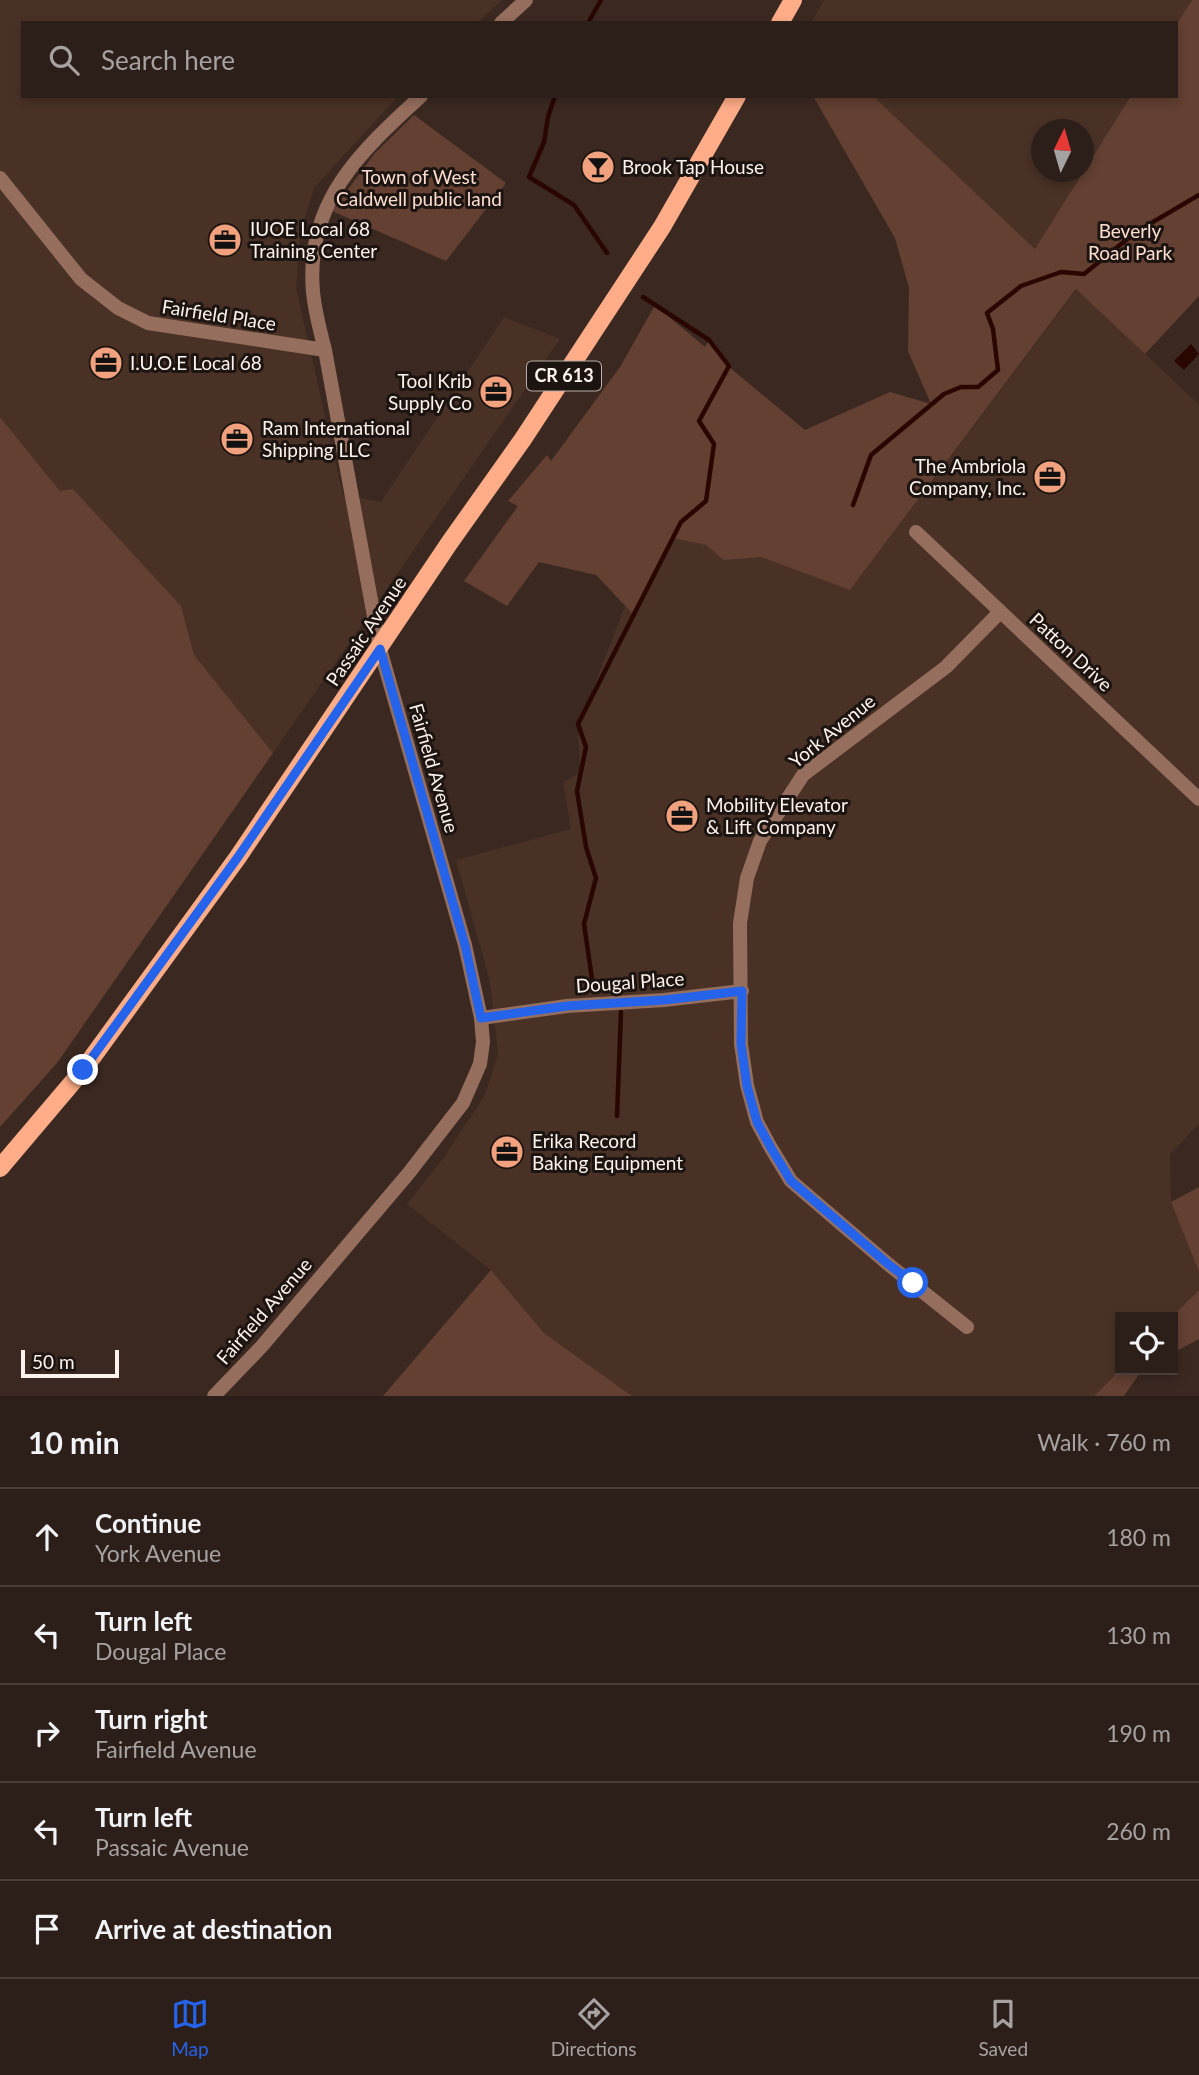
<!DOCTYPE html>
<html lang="en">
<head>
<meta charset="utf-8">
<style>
	body { margin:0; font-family:Lato,sans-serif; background:#382c26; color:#f1f3f6 }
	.controls { position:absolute; right:21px; bottom:21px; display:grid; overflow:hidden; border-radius:0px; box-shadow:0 4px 10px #0003 }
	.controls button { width:63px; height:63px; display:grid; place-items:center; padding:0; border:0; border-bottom:2px solid #483d38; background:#2c1f19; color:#f1f3f6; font:35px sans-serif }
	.compass { position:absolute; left:1031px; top:119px; width:63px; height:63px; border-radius:50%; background:#2c1f19; box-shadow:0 4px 10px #0003; rotate:5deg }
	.scale { position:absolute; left:21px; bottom:18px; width:98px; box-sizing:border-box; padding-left:7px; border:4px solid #fef2ec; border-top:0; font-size:19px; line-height:24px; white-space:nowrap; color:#fef2ec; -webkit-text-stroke:5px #1c1410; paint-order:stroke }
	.stop { position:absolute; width:21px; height:21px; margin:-16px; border:5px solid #2563eb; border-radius:50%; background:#fff }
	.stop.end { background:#2563eb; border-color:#fff; box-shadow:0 2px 7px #0008 }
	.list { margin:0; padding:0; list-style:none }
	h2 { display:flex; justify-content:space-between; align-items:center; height:91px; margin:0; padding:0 28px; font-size:30px }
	h2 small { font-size:23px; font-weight:400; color:#a6a2a2 }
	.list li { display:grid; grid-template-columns:46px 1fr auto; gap:21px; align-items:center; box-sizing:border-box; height:98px; padding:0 28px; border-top:2px solid #483d38 }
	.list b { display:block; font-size:26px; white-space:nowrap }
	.list p { margin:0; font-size:23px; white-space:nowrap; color:#a6a2a2 }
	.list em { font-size:23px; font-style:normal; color:#a6a2a2 }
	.icon { flex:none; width:38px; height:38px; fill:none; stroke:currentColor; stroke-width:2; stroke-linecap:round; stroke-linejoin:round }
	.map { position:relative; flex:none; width:1199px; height:1396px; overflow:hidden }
	.search { position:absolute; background:#2c1f19; box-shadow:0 4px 10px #0003; left:21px; right:21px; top:21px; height:77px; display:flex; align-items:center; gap:18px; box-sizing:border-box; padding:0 24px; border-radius:0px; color:#a6a2a2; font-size:26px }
	.sheet { height:581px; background:#2c1f19 }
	nav { display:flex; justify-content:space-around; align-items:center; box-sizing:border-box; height:98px; border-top:2px solid #483d38; background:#2c1f19; font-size:19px; color:#a6a2a2 }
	nav a { display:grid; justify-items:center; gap:4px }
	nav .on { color:#2563eb }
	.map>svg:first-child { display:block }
	.built { fill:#493126; fill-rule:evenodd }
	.green { fill:#634031 }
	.water { fill:#2a0600 }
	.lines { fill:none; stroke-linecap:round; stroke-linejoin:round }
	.stream { stroke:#2a0600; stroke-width:4.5 }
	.minor { stroke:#966e5d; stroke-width:14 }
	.tertiary { stroke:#966e5d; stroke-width:14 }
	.primary { stroke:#ffad88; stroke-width:18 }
	.route { stroke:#2563eb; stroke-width:9 }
	.labels { text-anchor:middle; stroke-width:6; stroke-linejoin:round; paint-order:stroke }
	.shield { fill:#1c1410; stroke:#baafaa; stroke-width:2 }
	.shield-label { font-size:18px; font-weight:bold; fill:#fef2ec }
	.poi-label { font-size:19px; fill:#fef2ec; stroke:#1c1410; text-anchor:start }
	.park-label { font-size:19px; fill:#fcddcf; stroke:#1c1410 }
	.street-label { font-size:19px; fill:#fef2ec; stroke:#1c1410 }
</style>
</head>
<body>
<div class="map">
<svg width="1199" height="1396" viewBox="0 0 1199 1396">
	<rect width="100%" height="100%" fill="#3b2921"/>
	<path class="built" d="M0 0H502L477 23H23V96H398L314 188 300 234 296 288 343 495 381 502 504 317 560 339 273 753 0 417Z
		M824 0H1192L1176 27V23H811Z
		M873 96H1135L1041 255ZM1042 130H1084V172H1042Z
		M1077 289 1199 405V1124L1170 1154 1171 1202 1199 1272V1290L1172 1317H1120V1370L1094 1396H632L544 1333 491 1270 407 1204 445 1156 485 1095 498 1054 490 981 456 860 571 829 563 782 580 773 578 728 653 533 766 550 850 590Z"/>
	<path class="green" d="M1192 0H1199V296L1145 354 1076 289 850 590 761 557 724 560 706 545 673 538 633 614 596 575 539 562 507 606 464 581 518 506 508 501 547 455 551 461 620 367 655 305 705 347 709 340 729 367 805 430 890 392 931 404 908 351 909 288 895 238 813 96H873L1035 249 1131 96H1176V25Z
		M414 115 506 183 446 261 332 211 375 153Z
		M0 417 60 491 73 489 181 606 194 655 273 753 57 1063 0 1127Z
		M1199 1187V1272L1171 1202Z
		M491 1270 544 1333 632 1396H383Z
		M1199 1290V1339L1173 1353 1172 1317Z
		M1120 1370H1142L1124 1396H1094Z"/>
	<path class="water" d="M1191 344 1199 354 1184 370 1174 361Z"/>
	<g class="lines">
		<path class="stream" d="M588 23 601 0
			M555 96 548 117 544 142 529 177 574 205 607 253
			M853 505 871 455 944 394 961 387H978L998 370 993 329 987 313 1021 286 1061 272 1084 274 1136 232 1199 195
			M592 979 584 924 596 878 586 847 577 791 586 747 578 724 681 522 706 501 714 444 699 421 729 366 709 340 643 297
			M617 1116 621 1012"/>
		<path class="minor" d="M501 23 526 0
			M0 178 81 279 118 308 148 323 325 350
			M916 532 1199 799
			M380 649 325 350C320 331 315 312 313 292 305 202 361 151 421 96
			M481 1018 567 1006 664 1000 742 991
			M967 1327 888 1264 791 1181 771 1148 757 1122 747 1085 741 1044 740 923 747 878 760 841 803 775 946 667 1000 612"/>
		<path class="tertiary" d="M214 1396 262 1346 408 1174 463 1103 480 1064 483 1042 481 1018 465 945 380 649"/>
		<path class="primary" d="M780 23 793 0
			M0 1168 83 1070 238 857 450 542 523 439 662 227 737 96"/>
	</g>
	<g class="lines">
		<path class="route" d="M83 1070 238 857 380 649 465 945 481 1018 567 1006 664 1000 742 991 741 1044 747 1086 757 1122 771 1148 791 1181 888 1264 913 1283"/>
	</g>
	<defs>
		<symbol id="bar-disc" viewBox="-11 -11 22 22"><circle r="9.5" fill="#f1a17d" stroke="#1c1410"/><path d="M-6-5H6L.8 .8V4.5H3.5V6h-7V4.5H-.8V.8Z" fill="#111"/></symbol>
		<symbol id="office-disc" viewBox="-11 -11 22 22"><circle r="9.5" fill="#f1a17d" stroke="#1c1410"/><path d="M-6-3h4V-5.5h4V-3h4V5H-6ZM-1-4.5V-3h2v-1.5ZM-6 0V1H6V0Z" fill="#111"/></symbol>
	</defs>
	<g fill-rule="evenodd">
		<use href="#bar-disc" x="579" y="148" width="38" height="38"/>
		<use href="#office-disc" x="206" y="221" width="38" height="38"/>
		<use href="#office-disc" x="87" y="344" width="38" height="38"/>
		<use href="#office-disc" x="477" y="373" width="38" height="38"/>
		<use href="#office-disc" x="218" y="420" width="38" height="38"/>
		<use href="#office-disc" x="1031" y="458" width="38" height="38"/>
		<use href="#office-disc" x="663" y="797" width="38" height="38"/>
		<use href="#office-disc" x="488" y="1133" width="38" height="38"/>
	</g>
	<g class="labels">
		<rect class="shield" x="527" y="361.5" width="74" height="29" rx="5"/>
		<g class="shield-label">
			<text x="564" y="382">CR 613</text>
		</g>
		<g class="poi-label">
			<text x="622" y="174">Brook Tap House</text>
			<text x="250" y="236">IUOE Local 68<tspan x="250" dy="22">Training Center</tspan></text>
			<text x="130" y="370">I.U.O.E Local 68</text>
			<text x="472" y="388" text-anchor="end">Tool Krib<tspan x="472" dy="22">Supply Co</tspan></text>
			<text x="262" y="435">Ram International<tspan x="262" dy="22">Shipping LLC</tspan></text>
			<text x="1026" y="473" text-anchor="end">The Ambriola<tspan x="1026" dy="22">Company, Inc.</tspan></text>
			<text x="706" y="812">Mobility Elevator<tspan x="706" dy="22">&amp; Lift Company</tspan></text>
			<text x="532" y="1148">Erika Record<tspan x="532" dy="22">Baking Equipment</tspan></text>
		</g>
		<g class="park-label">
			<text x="419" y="184">Town of West<tspan x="419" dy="22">Caldwell public land</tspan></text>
			<text x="1130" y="238">Beverly<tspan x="1130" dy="22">Road Park</tspan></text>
		</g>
		<g class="street-label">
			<text transform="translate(219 315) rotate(9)" y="7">Fairfield Place</text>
			<text transform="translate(366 631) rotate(-56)" y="7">Passaic Avenue</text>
			<text transform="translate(1071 652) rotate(43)" y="7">Patton Drive</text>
			<text transform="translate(832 731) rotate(-39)" y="7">York Avenue</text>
			<text transform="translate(434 768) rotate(74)" y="7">Fairfield Avenue</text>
			<text transform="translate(630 982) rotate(-4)" y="7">Dougal Place</text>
			<text transform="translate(264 1311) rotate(-49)" y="7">Fairfield Avenue</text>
		</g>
	</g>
</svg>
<div class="controls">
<button><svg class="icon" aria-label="locate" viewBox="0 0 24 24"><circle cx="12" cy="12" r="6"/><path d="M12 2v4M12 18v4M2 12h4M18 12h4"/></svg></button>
</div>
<svg class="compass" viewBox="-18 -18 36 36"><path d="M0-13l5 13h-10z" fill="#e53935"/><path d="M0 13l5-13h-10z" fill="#a6a2a2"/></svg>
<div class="scale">50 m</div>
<div class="stop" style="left:913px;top:1283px"></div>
<div class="stop end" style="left:83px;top:1070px"></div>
<div class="search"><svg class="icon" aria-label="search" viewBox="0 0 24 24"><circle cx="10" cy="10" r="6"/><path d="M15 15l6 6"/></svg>Search here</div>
</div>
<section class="sheet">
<h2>10 min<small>Walk · 760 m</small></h2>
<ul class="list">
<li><svg class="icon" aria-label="ahead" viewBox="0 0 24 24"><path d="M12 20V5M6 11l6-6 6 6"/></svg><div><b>Continue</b><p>York Avenue</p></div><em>180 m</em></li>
<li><svg class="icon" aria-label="left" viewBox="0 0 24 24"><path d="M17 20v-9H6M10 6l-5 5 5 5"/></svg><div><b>Turn left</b><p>Dougal Place</p></div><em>130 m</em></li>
<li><svg class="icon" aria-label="right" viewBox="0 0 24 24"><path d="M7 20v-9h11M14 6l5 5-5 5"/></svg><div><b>Turn right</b><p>Fairfield Avenue</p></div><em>190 m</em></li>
<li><svg class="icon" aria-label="left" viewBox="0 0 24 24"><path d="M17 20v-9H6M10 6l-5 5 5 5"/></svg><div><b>Turn left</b><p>Passaic Avenue</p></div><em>260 m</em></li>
<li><svg class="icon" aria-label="arrive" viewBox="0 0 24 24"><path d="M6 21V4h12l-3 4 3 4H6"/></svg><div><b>Arrive at destination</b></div></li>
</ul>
</section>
<nav>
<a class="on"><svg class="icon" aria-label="map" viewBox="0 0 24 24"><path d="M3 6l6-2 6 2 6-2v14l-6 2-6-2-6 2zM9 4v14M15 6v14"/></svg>Map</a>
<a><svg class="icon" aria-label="directions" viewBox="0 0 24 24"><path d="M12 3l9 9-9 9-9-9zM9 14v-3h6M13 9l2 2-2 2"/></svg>Directions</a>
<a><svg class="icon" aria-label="saved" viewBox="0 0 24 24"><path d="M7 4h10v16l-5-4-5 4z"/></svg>Saved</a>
</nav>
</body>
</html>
